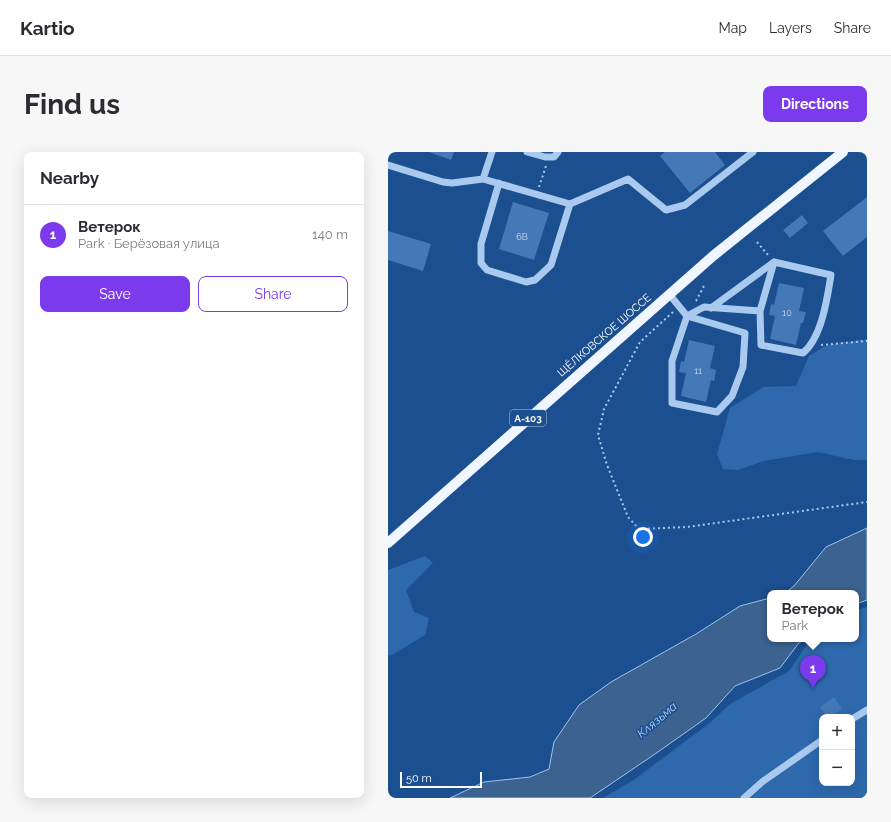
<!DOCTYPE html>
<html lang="en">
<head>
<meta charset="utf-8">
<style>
	body { margin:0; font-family:Raleway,sans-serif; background:#f7f7f7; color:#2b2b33 }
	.controls { position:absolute; right:12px; bottom:12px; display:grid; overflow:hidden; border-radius:8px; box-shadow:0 4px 16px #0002 }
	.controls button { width:36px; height:36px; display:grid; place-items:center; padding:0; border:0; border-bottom:1px solid #e1e1e2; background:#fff; color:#2b2b33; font:20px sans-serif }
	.scale { position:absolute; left:12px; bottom:10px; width:82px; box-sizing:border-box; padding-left:4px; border:2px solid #fff; border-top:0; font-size:11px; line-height:14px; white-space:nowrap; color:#fff; -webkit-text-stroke:3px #1b4f8f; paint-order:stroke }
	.you { position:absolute; left:255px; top:385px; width:14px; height:14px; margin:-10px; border:3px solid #fff; border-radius:50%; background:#1a73e8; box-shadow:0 0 0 6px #1a73e833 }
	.badge { display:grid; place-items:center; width:26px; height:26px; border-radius:50%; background:#7c3aed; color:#fff; font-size:13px; font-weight:700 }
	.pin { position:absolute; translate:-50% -33px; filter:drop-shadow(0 1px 2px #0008) }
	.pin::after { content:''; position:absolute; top:21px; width:14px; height:12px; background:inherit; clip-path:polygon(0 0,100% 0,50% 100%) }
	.popup { position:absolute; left:379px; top:438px; width:92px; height:52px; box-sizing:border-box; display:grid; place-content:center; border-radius:8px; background:#fff; filter:drop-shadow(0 1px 3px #0005); font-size:13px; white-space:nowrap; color:#7c7c81 }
	.popup b { font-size:15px; color:#2b2b33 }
	.popup::after { content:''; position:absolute; left:50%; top:100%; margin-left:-8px; border:8px solid transparent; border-top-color:#fff }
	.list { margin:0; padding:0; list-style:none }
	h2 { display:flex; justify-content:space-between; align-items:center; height:52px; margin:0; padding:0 16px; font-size:17px }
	h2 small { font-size:13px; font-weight:400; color:#7c7c81 }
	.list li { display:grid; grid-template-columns:26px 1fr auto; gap:12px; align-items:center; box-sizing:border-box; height:60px; padding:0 16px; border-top:1px solid #e1e1e2 }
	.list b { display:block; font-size:15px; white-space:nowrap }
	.list p { margin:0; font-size:13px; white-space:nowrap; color:#7c7c81 }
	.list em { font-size:13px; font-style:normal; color:#7c7c81 }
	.actions { display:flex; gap:8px; padding:12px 16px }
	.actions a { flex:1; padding:9px 0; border:1px solid #7c3aed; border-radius:8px; text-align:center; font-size:14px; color:#7c3aed }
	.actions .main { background:#7c3aed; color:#fff }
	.map { position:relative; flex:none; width:479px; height:646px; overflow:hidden; border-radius:8px }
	header { display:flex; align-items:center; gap:24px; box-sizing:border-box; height:56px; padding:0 20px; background:#fff; border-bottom:1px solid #e1e1e2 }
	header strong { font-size:19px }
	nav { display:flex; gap:22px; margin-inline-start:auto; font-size:14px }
	.intro { display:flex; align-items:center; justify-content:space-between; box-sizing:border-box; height:96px; padding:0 24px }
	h1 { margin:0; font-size:28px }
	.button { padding:10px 18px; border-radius:8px; background:#7c3aed; color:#fff; font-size:14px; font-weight:700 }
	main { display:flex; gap:24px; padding:0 24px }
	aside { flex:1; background:#fff; border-radius:8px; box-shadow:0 4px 16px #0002 }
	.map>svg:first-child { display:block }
	.green { fill:#2e69ad; fill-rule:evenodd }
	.water { fill:#3c6290; stroke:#9cc4f0 }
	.building { fill:#4478b7 }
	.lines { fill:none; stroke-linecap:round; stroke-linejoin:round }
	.path { stroke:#a9c9ee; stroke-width:2; stroke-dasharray:2 3; stroke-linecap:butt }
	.minor { stroke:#a9c9ee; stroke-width:7 }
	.major { stroke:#f0f6ff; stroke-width:10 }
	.labels { text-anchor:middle; stroke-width:3; stroke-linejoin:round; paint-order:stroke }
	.number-label { font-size:9px; fill:#d0dded }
	.shield { fill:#1b4f8f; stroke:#bbcadd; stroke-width:1 }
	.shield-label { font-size:10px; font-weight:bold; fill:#fff }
	.street-label { font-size:11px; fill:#fff; stroke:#1b4f8f }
	.water-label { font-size:12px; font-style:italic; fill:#b5d3f5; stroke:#1b4f8f }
</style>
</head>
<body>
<header>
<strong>Kartio</strong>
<nav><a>Map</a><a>Layers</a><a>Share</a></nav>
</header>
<div class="intro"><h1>Find us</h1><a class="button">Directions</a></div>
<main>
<aside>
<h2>Nearby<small></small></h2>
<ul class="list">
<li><span class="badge">1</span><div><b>Ветерок</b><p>Park · Берёзовая улица</p></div><em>140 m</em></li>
</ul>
<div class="actions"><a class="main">Save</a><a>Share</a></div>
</aside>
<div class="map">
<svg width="479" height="646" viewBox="0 0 479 646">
	<rect width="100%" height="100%" fill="#1b4f8f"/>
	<path class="green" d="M479 187V308H466L430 300 376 309 350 318 335 317 329 302 342 256 375 235 408 234 421 204 439 193Z
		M37 404 45 411 18 438 26 460 41 466 37 483 2 504 0 502V418Z
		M479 455V646H215L247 627 323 570 342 552 401 519 418 494 428 487H468V458ZM434 565H464V631H434Z"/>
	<path class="water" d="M479 376V448L468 452V441H397L406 434 438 395Z
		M382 446V487H416L410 492 392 516 347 534 318 566 267 602 202 646H62L96 630 142 625 161 617 166 590 191 553 223 530 308 482 352 454Z"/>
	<path class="building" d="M41 0H66L63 8Z
		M277 0H327L337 13 302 41 272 4Z
		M479 45V85L455 104 435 79Z
		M125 50 161 61 146 108 111 97Z
		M414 63 420 71 402 86 395 78Z
		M0 79 43 92 35 119 0 108Z
		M391 131 416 136 411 159 418 160 415 171H413L408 193 382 187 387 164 381 163 383 152 386 153Z
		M301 188 327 194 322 216 328 218 326 229 323 228 318 250 293 244 298 221 291 220 293 209 296 210Z
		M446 545 454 557 442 565H439L432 555Z"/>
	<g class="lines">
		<path class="path" d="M151 35 158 14
			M369 90 380 103
			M308 149 317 132
			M285 160 252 190 216 257 210 283 219 313 240 365 251 377 299 375 479 350
			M433 193 479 189"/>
		<path class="minor" d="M139 0 157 5H166L170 0
			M0 13 55 30 64 31 95 27 104 0
			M95 27 182 52 240 27 278 58 297 53 365 0
			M111 31 93 92V111L99 118 138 130 147 128 163 113 182 52
			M281 142 299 164 316 155 372 159 386 110 443 123C439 147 434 185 415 201L373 193 372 159
			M323 156 386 110
			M299 164 357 181 355 215 344 244 329 260 284 251V209Z
			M464 567 479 558
			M356 646 374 630 434 588"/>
		<path class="major" d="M0 391 325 104 455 0"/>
	</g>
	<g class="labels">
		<g class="number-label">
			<text x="134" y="88">6В</text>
			<text x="399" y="164">10</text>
			<text x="310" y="222">11</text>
		</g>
		<rect class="shield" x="122" y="258" width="36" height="16" rx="3"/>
		<g class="shield-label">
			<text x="140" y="270">А-103</text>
		</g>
		<g class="street-label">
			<text transform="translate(216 183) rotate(-41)" y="4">ЩЁЛКОВСКОЕ ШОССЕ</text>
		</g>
		<g class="water-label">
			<text transform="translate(269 568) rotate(-40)" y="4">Клязьма</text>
		</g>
	</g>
</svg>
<div class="controls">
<button>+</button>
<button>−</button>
</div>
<div class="scale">50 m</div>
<div class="you"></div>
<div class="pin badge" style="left:425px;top:536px">1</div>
<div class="popup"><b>Ветерок</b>Park</div>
</div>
</main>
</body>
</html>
